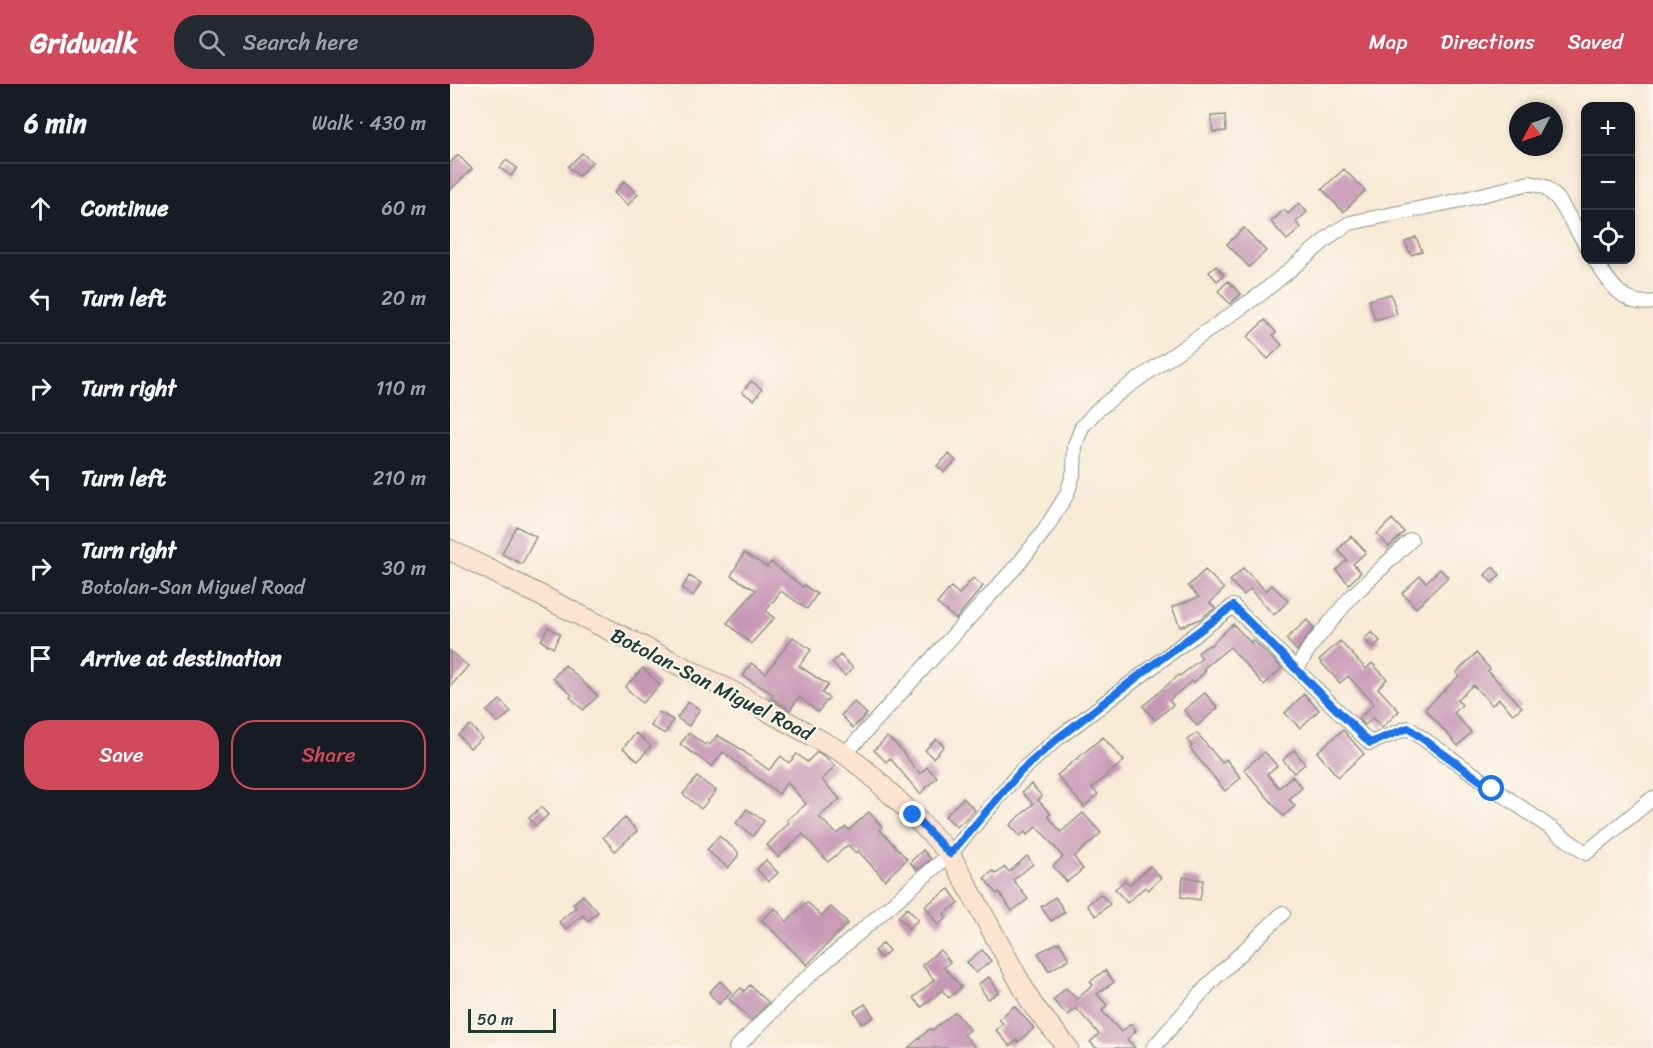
<!DOCTYPE html>
<html lang="en">
<head>
<meta charset="utf-8">
<style>
	body { margin:0; font-family:Sriracha,sans-serif; background:#242831; color:#f1f3f6 }
	.controls { position:absolute; right:18px; top:18px; display:grid; overflow:hidden; border-radius:12px; box-shadow:0 3px 9px #0003 }
	.controls button { width:54px; height:54px; display:grid; place-items:center; padding:0; border:0; border-bottom:2px solid #363941; background:#171b24; color:#f1f3f6; font:30px sans-serif }
	.compass { position:absolute; left:1059px; top:18px; width:54px; height:54px; border-radius:50%; background:#171b24; box-shadow:0 3px 9px #0003; rotate:229deg }
	.scale { position:absolute; left:18px; bottom:15px; width:88px; box-sizing:border-box; padding-left:6px; border:3px solid #1f3d34; border-top:0; font-size:16px; line-height:21px; white-space:nowrap; color:#1f3d34; -webkit-text-stroke:4px #fbf7ec; paint-order:stroke }
	.stop { position:absolute; width:18px; height:18px; margin:-14px; border:4px solid #1a73e8; border-radius:50%; background:#fff }
	.stop.end { background:#1a73e8; border-color:#fff; box-shadow:0 2px 6px #0008 }
	.list { margin:0; padding:0; list-style:none }
	h2 { display:flex; justify-content:space-between; align-items:center; height:78px; margin:0; padding:0 24px; font-size:26px }
	h2 small { font-size:20px; font-weight:400; color:#9ea1a6 }
	.list li { display:grid; grid-template-columns:39px 1fr auto; gap:18px; align-items:center; box-sizing:border-box; height:90px; padding:0 24px; border-top:2px solid #363941 }
	.list b { display:block; font-size:22px; white-space:nowrap }
	.list p { margin:0; font-size:20px; white-space:nowrap; color:#9ea1a6 }
	.list em { font-size:20px; font-style:normal; color:#9ea1a6 }
	.actions { display:flex; gap:12px; padding:18px 24px }
	.actions a { flex:1; padding:14px 0; border:2px solid #d1495b; border-radius:24px; text-align:center; font-size:21px; color:#d1495b }
	.actions .main { background:#d1495b; color:#fff }
	.icon { flex:none; width:33px; height:33px; fill:none; stroke:currentColor; stroke-width:2; stroke-linecap:round; stroke-linejoin:round }
	.map { position:relative; flex:none; width:1203px; height:964px; overflow:hidden }
	header { display:flex; align-items:center; gap:36px; box-sizing:border-box; height:84px; padding:0 30px; background:#d1495b; color:#fff }
	header strong { font-size:28px }
	nav { display:flex; gap:33px; margin-inline-start:auto; font-size:21px }
	.search { width:420px; height:54px; background:#242831; display:flex; align-items:center; gap:15px; box-sizing:border-box; padding:0 21px; border-radius:24px; color:#9ea1a6; font-size:22px }
	main { display:flex }
	aside { flex:1; background:#171b24 }
	.map>svg:first-child { display:block }
	.building { fill:#c798b5 }
	.lines { fill:none; stroke-linecap:round; stroke-linejoin:round }
	.street-casing { stroke:#8c9485; stroke-width:16 }
	.secondary-casing { stroke:#8c9485; stroke-width:22 }
	.street { stroke:#fff; stroke-width:14 }
	.secondary { stroke:#fde4d1; stroke-width:20 }
	.route { stroke:#1a73e8; stroke-width:8 }
	.labels { text-anchor:middle; stroke-width:4.5; stroke-linejoin:round; paint-order:stroke }
	.street-label { font-size:20px; fill:#1f3d34; stroke:#fbf7ec }
</style>
</head>
<body>
<header>
<strong>Gridwalk</strong>
<div class="search"><svg class="icon" aria-label="search" viewBox="0 0 24 24"><circle cx="10" cy="10" r="6"/><path d="M15 15l6 6"/></svg>Search here</div>
<nav><a>Map</a><a>Directions</a><a>Saved</a></nav>
</header>
<main>
<aside>
<h2>6 min<small>Walk · 430 m</small></h2>
<ul class="list">
<li><svg class="icon" aria-label="ahead" viewBox="0 0 24 24"><path d="M12 20V5M6 11l6-6 6 6"/></svg><div><b>Continue</b></div><em>60 m</em></li>
<li><svg class="icon" aria-label="left" viewBox="0 0 24 24"><path d="M17 20v-9H6M10 6l-5 5 5 5"/></svg><div><b>Turn left</b></div><em>20 m</em></li>
<li><svg class="icon" aria-label="right" viewBox="0 0 24 24"><path d="M7 20v-9h11M14 6l5 5-5 5"/></svg><div><b>Turn right</b></div><em>110 m</em></li>
<li><svg class="icon" aria-label="left" viewBox="0 0 24 24"><path d="M17 20v-9H6M10 6l-5 5 5 5"/></svg><div><b>Turn left</b></div><em>210 m</em></li>
<li><svg class="icon" aria-label="right" viewBox="0 0 24 24"><path d="M7 20v-9h11M14 6l5 5-5 5"/></svg><div><b>Turn right</b><p>Botolan-San Miguel Road</p></div><em>30 m</em></li>
<li><svg class="icon" aria-label="arrive" viewBox="0 0 24 24"><path d="M6 21V4h12l-3 4 3 4H6"/></svg><div><b>Arrive at destination</b></div></li>
</ul>
<div class="actions"><a class="main">Save</a><a>Share</a></div>
</aside>
<div class="map">
<svg width="1203" height="964" viewBox="0 0 1203 964">
	<rect width="100%" height="100%" fill="#fbf7ec"/>
	<filter id="ink" filterUnits="userSpaceOnUse"><feTurbulence type="fractalNoise" baseFrequency=".0167" numOctaves="2"/><feDisplacementMap in="SourceGraphic" scale="12" xChannelSelector="R" yChannelSelector="G"/><feConvolveMatrix kernelMatrix="1 2 1 2 8 2 1 2 1" color-interpolation-filters="sRGB"/></filter>
	<filter id="wash" filterUnits="userSpaceOnUse"><feTurbulence type="fractalNoise" baseFrequency=".008" numOctaves="4" result="noise"/><feDisplacementMap in="SourceGraphic" scale="24" xChannelSelector="R" yChannelSelector="G"/><feGaussianBlur stdDeviation="1.35" result="paint"/><feColorMatrix in="noise" values="0 0 0 0 0 0 0 0 0 0 0 0 0 0 0 0 0 1.4 0 .05"/><feComposite in="paint" operator="in"/></filter>
	<g filter="url(#wash)">
		<rect width="100%" height="100%" fill="#f8ead6"/>
		<g id="blocks">
			<path class="building" d="M775 31 776 47 763 48 761 32Z
				M132 69 142 78 129 92 118 83Z
				M8 71 22 85 0 106V79Z
				M56 76 67 84 61 92 50 84Z
				M894 85 915 107 893 128 872 105Z
				M174 97 188 110 178 121 164 109Z
				M849 119 857 128 846 138 851 144 837 156 821 138 834 126 838 130Z
				M794 144 816 167 799 183 777 160Z
				M966 153 972 167 961 171 955 158Z
				M766 182 774 191 767 197 759 188Z
				M778 197 791 210 780 220 768 207Z
				M941 210 947 230 925 236 919 216Z
				M815 236 826 248 823 251 832 261 818 275 797 253Z
				M301 297 312 305 304 316 292 308Z
				M499 370 506 377 494 388 487 382Z
				M942 435 954 448 939 463 927 450Z
				M66 442 86 453 72 480 52 470Z
				M901 452 916 468 903 480 911 488 899 500 886 486 897 476 888 466Z
				M294 469 317 483 321 478 353 503 354 501 367 510 357 525 331 507 316 527 324 534 301 560 277 539 306 506 281 492Z
				M1043 483 1050 491 1042 499 1035 491Z
				M793 484 816 507 822 501 838 517 824 531 800 505 794 511 780 497Z
				M990 485 998 493 966 524 952 509 970 492 976 498Z
				M755 486 774 505 760 519 765 524 750 535 730 543 722 523 749 513 738 502Z
				M239 492 251 499 243 512 232 505Z
				M523 494 533 502 506 535 487 520 501 503 509 510Z
				M857 536 864 544 847 567 836 555Z
				M783 540 801 559 803 556 832 584 814 601 780 563 753 585 755 588 743 599 742 597 719 616 723 621 705 636 693 622 729 591 730 592 752 574 748 569 759 561 760 562Z
				M98 543 110 550 103 564 91 557Z
				M922 548 930 557 923 564 914 555Z
				M343 553 361 566 349 582 378 601 372 609 379 614 368 628 349 613 340 626 321 614 323 610 293 592 301 579 316 589Z
				M890 557 916 585 922 579 937 595 928 604 949 627 932 644 923 634 915 641 908 635 924 620 898 592 890 599 869 576Z
				M0 567 18 582 0 603Z
				M1026 569 1040 585 1038 587 1072 623 1063 630 1049 615 1042 621 1023 601 1007 616 1012 621 1004 629 1021 648 1008 662 975 625 1009 592 1006 589Z
				M390 571 403 584 395 592 382 579Z
				M115 581 148 612 133 626 120 613 122 611 103 594Z
				M193 584 210 601 192 619 175 603Z
				M755 609 768 624 747 642 734 626Z
				M854 610 869 626 850 644 835 629Z
				M50 616 61 628 48 639 37 627Z
				M238 618 250 625 239 642 227 634Z
				M404 618 417 630 403 644 391 631Z
				M209 628 223 636 215 650 201 642Z
				M20 641 32 654 20 664 8 651Z
				M893 646 914 670 888 693 867 668Z
				M186 649 201 662 188 677 173 664Z
				M239 649 255 661 257 659 260 661 267 651 286 662 319 686 331 672 339 679 347 670 357 678 367 668 376 673 385 682 372 696 390 715 369 733 387 750 396 743 399 746 419 728 432 743 429 745 457 775 435 796 408 767 406 769 398 761 378 778 353 750 328 773 317 761 339 739 337 736 356 720 337 698 329 710 273 668 262 683 230 660Z
				M747 649 772 679 776 675 791 694 775 707 740 664 742 662 737 656Z
				M437 653 446 660 470 690 477 683 487 693 470 710 440 674 436 678 424 666Z
				M653 653 674 677 642 704 648 710 634 723 607 691Z
				M486 655 494 662 483 674 475 666Z
				M844 666 855 680 844 689 833 676Z
				M815 668 827 682 817 690 829 704 842 692 852 704 839 715 845 722 833 732 794 685Z
				M247 693 266 707 251 725 233 710Z
				M581 700 592 712 588 716 601 730 598 732 611 748 633 729 651 749 624 773 633 785 617 798 603 782 613 773 587 742 577 751 575 748 570 752 560 741 583 720 572 708Z
				M513 714 525 726 507 743 495 732Z
				M91 723 98 731 86 742 79 734Z
				M297 725 314 737 303 752 286 739Z
				M175 734 187 747 165 767 153 753Z
				M269 752 288 768V772L278 784 257 766Z
				M473 766 481 775 467 786 460 778Z
				M577 772 583 780 563 796 578 815 562 827 549 808 547 810 534 794 543 787 546 790 555 783 559 788Z
				M316 776 328 789 318 798 307 785Z
				M700 782 711 794 698 806 695 803 677 819 665 805 675 796 679 801Z
				M733 793 753 796 750 816 731 813Z
				M499 805 509 819 494 830 497 834 488 841 475 822Z
				M650 810 660 820 646 832 637 821Z
				M133 811 148 828 138 837 133 831 116 846 109 838 126 823 123 820Z
				M605 813 615 828 601 837 591 823Z
				M357 818 372 832 381 823 398 839 357 881 312 836 325 824 337 838Z
				M457 824 468 836 459 845 448 833Z
				M609 858 619 875 599 887 588 869Z
				M433 859 439 867 431 874 424 867Z
				M490 866 500 878 494 883 511 903 499 914 492 906 472 923 463 914 484 896 472 881Z
				M532 866 541 877 526 889 517 878Z
				M655 886 664 898 647 910 657 921 652 927 671 948 681 940 686 947 677 955 685 964H646L640 958 649 950 626 924 618 932 603 916 616 904 627 915 643 901 640 898Z
				M539 893 549 908 538 915 528 900Z
				M270 897 281 908 269 920 259 909Z
				M300 901 319 919 301 936 279 915 291 904 294 907Z
				M415 920 424 933 412 940 404 927Z
				M564 922 584 944 568 958 567 956 560 962 546 946 553 940 549 935Z
				M505 928 520 946 514 951 526 964H458L480 945 482 946Z"/>
		</g>
	</g>
	<g filter="url(#ink)">
		<use href="#blocks" fill-opacity="0" stroke="#8c9485" stroke-width="1.5"/>
		<g class="lines">
			<defs>
				<path id="street" d="M1145 176C1158 197 1174 224 1203 218
					M847 584 860 563 900 514 961 456
					M395 670 570 478 595 446 617 410 624 387 625 361 632 343 646 327 670 308 812 209 884 149 900 139 1011 116 1080 99 1095 103 1108 115 1136 161
					M286 964 352 898 500 770 571 687 607 655 783 522 920 659 958 644 1136 769 1203 714
					M703 964 760 899 833 829"/>
				<path id="secondary" d="M0 466 289 611 395 670 420 690 463 731 500 770 582 920 618 964"/>
			</defs>
			<use href="#street" class="street-casing"/>
			<use href="#secondary" class="secondary-casing"/>
			<use href="#street" class="street"/>
			<use href="#secondary" class="secondary"/>
		</g>
	</g>
	<g class="lines" filter="url(#ink)">
		<path class="route" d="M463 731 500 770 571 687 607 655 704 580 783 522 920 659 958 644 1042 705"/>
	</g>
	<g class="labels">
		<g class="street-label">
			<text transform="translate(262 600) rotate(27)" y="7">Botolan-San Miguel Road</text>
		</g>
	</g>
</svg>
<div class="controls">
<button>+</button>
<button>−</button>
<button><svg class="icon" aria-label="locate" viewBox="0 0 24 24"><circle cx="12" cy="12" r="6"/><path d="M12 2v4M12 18v4M2 12h4M18 12h4"/></svg></button>
</div>
<svg class="compass" viewBox="-18 -18 36 36"><path d="M0-13l5 13h-10z" fill="#e53935"/><path d="M0 13l5-13h-10z" fill="#9ea1a6"/></svg>
<div class="scale">50 m</div>
<div class="stop" style="left:1042px;top:705px"></div>
<div class="stop end" style="left:463px;top:731px"></div>
</div>
</main>
</body>
</html>
